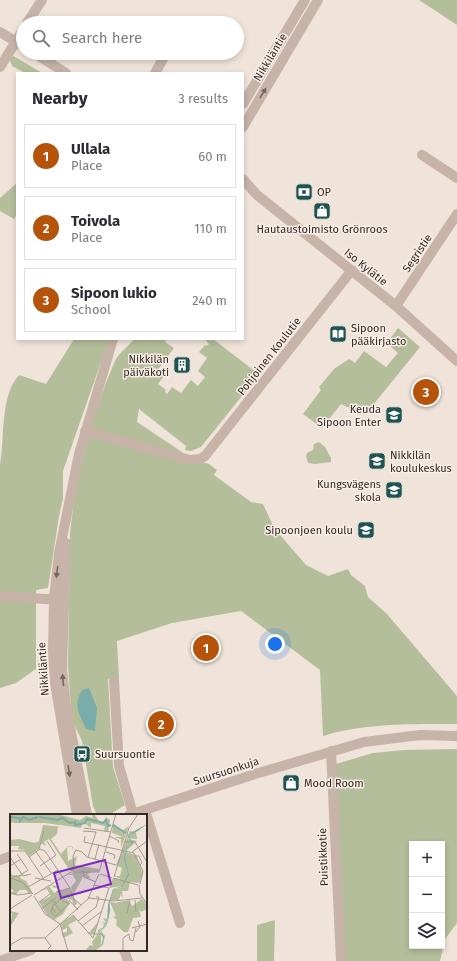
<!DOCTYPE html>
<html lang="en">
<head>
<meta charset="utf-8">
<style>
	body { margin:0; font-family:"Fira Sans",sans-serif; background:#f2f2f3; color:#2b2b33 }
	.controls { position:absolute; right:12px; bottom:12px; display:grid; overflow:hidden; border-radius:0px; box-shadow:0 2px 6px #0003 }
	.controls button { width:36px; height:36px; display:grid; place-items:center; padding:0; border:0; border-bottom:1px solid #e1e1e2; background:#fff; color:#2b2b33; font:20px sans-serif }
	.you { position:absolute; left:275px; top:644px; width:14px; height:14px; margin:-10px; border:3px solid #fff; border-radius:50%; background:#1a73e8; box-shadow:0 0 0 6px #1a73e833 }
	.badge { display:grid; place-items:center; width:26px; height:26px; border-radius:50%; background:#b45309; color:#fff; font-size:13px; font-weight:700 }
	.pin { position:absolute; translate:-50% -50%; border:2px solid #fff; box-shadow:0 1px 4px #0006 }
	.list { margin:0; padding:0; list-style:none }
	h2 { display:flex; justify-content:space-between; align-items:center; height:52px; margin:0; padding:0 16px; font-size:17px }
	h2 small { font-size:13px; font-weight:400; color:#7c7c81 }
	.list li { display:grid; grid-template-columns:26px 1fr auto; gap:12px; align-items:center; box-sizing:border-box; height:64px; margin:0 8px 8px; padding:0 8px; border:1px solid #e1e1e2; border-radius:0px }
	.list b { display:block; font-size:15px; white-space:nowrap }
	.list p { margin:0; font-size:13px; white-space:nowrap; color:#7c7c81 }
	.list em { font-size:13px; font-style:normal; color:#7c7c81 }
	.icon { flex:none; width:22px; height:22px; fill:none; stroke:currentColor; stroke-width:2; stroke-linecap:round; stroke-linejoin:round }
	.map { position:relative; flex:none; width:457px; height:961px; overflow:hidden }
	.search { position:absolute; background:#fff; box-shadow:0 2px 6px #0003; left:16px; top:16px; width:228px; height:44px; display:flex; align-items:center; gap:10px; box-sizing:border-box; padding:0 14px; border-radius:22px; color:#7c7c81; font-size:15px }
	.panel { position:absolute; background:#fff; box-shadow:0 2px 6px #0003; left:16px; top:72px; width:228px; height:268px; border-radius:0px }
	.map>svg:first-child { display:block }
	.green { fill:#b5be9b; fill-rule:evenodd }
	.water { fill:#7aaca9 }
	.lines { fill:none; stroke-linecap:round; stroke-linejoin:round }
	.minor { stroke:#c7b3a7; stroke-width:10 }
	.oneway { fill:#766861 }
	.labels { text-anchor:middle; stroke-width:3; stroke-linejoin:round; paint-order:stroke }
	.street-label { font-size:11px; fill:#342a27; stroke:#f8eee6 }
	.poi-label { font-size:11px; fill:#342a27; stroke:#f8eee6; text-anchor:start }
	.inset-river { fill:none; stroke:#7aaca9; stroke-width:2 }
	.inset-road { fill:none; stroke:#a59a92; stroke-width:1 }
	.view { fill:#7b2cbf; fill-opacity:0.15; stroke:#7b2cbf; stroke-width:2 }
	.inset-edge { fill:none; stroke:#342a27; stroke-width:2 }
</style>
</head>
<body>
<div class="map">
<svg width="457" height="961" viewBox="0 0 457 961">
	<rect width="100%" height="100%" fill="#f0e4da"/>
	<path class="green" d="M419 0H457V25Z
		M13 56 17 58 42 73H25L12 66 10 60Z
		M17 183V214L14 219 0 211V198Z
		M398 328 420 347 365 415 341 404 322 428 303 414 321 390 319 387 334 369 349 359 355 363 364 351 386 367 398 353 387 343Z
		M74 339H109L63 471V499L59 516 48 588 36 590V669L16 683 0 688V465C5 435 0 396 19 375L46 384Z
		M134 339H166L165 342 174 348 157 371 164 376 158 384 166 390 165 392 167 394 172 387 181 393 191 380 198 386 205 377 198 371 207 358 199 352 205 345 207 346 209 344 206 341 208 339H213L256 372 254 381 201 447 191 451 185 450 186 446 139 409 137 422 194 460 209 464 217 470 214 475 251 502 263 504 274 528 306 565 328 576 348 569 351 575 365 586 368 597 387 614 457 696V724C415 724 363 723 323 736L320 670 241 611 172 623 117 641 119 678 108 679 113 767 125 805 109 815 96 813 93 806 82 741 72 720 68 667 70 535C74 483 94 407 116 359 120 352 129 346 134 339Z
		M319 442 325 447 331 458V462L315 464 308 463 306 456 307 453 313 450 314 444Z
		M457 749V923L445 939 440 961H344L336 764 373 753 404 750ZM412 844H442V946H412Z
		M275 920 274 961H257V925Z"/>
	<path class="water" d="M89 688 97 708 95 731 86 729C79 713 73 706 82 690Z"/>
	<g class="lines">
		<path class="minor" d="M27 23 42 0
			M0 32 23 46
			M34 53 66 73
			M0 67 23 30
			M155 73 163 59
			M243 104 305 0
			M243 127 318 0
			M422 155 457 178
			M243 179 257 195 396 306 457 361
			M396 306 457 214
			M85 431 190 460 200 459 205 456 352 270
			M66 543 62 669 66 706 87 815
			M0 596 60 600
			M114 680 119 766 133 814
			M331 751 341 961
			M145 810 180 923
			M77 815 55 683 53 651 54 599 59 553 79 454 113 339
			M129 815 255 774 364 742 420 735 457 736
			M0 860 11 856
			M124 950 128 961
			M0 961 31 950"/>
	</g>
	<defs><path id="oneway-solid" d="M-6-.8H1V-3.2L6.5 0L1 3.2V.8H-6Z"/></defs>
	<g class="oneway">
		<use href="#oneway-solid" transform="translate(263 93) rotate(-59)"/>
		<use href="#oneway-solid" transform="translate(57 572) rotate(97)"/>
		<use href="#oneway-solid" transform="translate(63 680) rotate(-95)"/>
		<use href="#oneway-solid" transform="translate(69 771) rotate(80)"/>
	</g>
	<defs>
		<symbol id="bank-square" viewBox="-11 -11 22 22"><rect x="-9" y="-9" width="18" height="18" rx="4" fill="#1f5352" stroke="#f8eee6"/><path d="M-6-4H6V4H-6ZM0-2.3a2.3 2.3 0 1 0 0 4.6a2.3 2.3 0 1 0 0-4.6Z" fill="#fff"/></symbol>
		<symbol id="shop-square" viewBox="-11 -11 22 22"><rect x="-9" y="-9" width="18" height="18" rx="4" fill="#1f5352" stroke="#f8eee6"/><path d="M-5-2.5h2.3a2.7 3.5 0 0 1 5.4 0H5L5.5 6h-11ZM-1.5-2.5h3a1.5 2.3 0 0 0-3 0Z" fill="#fff"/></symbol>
		<symbol id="library-square" viewBox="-11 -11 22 22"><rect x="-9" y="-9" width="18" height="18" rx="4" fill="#1f5352" stroke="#f8eee6"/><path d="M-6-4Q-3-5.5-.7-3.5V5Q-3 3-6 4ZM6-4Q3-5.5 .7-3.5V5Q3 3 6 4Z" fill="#fff"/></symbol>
		<symbol id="building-square" viewBox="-11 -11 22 22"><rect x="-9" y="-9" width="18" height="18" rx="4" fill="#1f5352" stroke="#f8eee6"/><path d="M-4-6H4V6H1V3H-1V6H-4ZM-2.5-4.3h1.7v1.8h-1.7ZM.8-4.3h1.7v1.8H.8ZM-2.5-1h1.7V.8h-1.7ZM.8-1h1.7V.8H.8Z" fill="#fff"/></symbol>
		<symbol id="school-square" viewBox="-11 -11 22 22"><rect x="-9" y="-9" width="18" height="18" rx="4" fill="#1f5352" stroke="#f8eee6"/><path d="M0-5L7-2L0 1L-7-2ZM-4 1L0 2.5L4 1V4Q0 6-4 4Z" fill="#fff"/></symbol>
		<symbol id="bus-square" viewBox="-11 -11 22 22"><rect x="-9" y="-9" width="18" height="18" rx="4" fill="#1f5352" stroke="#f8eee6"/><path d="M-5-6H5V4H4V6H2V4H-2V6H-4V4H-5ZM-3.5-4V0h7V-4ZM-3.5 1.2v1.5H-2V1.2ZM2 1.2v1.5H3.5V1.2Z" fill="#fff"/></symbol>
	</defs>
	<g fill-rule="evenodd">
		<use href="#bank-square" x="294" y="182" width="20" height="20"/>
		<use href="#shop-square" x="312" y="201" width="20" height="20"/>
		<use href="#library-square" x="328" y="324" width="20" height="20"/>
		<use href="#building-square" x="172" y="355" width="20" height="20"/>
		<use href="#school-square" x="384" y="405" width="20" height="20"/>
		<use href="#school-square" x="367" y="451" width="20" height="20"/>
		<use href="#school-square" x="384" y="480" width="20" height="20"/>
		<use href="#school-square" x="356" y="520" width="20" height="20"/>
		<use href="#bus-square" x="72" y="744" width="20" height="20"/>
		<use href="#shop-square" x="281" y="773" width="20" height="20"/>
	</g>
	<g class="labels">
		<g class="street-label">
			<text transform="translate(270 57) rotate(-59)" y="4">Nikkiläntie</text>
			<text transform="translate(417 253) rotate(-56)" y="4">Segristie</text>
			<text transform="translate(366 267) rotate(39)" y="4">Iso Kylätie</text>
			<text transform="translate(269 356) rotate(-52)" y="4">Pohjoinen Koulutie</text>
			<text transform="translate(43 669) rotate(-94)" y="4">Nikkiläntie</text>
			<text transform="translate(226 771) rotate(-18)" y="4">Suursuonkuja</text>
			<text transform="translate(323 857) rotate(-92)" y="4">Puistikkotie</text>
		</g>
		<g class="poi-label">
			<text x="317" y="196">OP</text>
			<text x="322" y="233" text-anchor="middle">Hautaustoimisto Grönroos</text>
			<text x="351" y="332">Sipoon<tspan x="351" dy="13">pääkirjasto</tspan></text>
			<text x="169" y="363" text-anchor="end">Nikkilän<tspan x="169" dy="13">päiväkoti</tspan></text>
			<text x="381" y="413" text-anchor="end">Keuda<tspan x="381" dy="13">Sipoon Enter</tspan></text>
			<text x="390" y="459">Nikkilän<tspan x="390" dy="13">koulukeskus</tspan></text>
			<text x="381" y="488" text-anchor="end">Kungsvägens<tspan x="381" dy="13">skola</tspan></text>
			<text x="353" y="534" text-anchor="end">Sipoonjoen koulu</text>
			<text x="95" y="758">Suursuontie</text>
			<text x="304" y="787">Mood Room</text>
		</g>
	</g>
	<g transform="translate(10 814)">
		<rect width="137" height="137" fill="#f0e4da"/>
		<path d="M0 0H47L70 6 76 2 83 4 81 0H84L89 7 93 8 96 3 100 6 98 18 94 17 95 12 81 9V14L73 8 71 14 35 9H4L0 8ZM103 9 112 17 119 12 111 34V25L104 23H113L102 19ZM33 11 61 14 48 13 47 20 41 25 51 40 58 32 63 33 62 36V33H57L58 47 67 42 65 51 89 55 88 58 60 57 39 25 34 28 36 32 30 29 29 35 19 42 15 36 8 35 9 32H0V26L9 25 25 29 29 27ZM120 17 126 18 127 25 136 26 118 24 119 19 118 25 127 27 117 36 116 34 115 38 126 41 133 60 129 69 120 68 118 77H112L113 85 111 80 109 86H100L104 75 111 74 112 72 99 74 103 64 111 65 104 62H110L112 54 106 51ZM69 57H78L81 58 77 61 80 62 79 65 73 63 63 81 61 73 66 67 63 61H57ZM1 59 3 62 12 61 10 64 16 67 22 78 19 80 16 76H10L5 81 0 80 4 77 0 74ZM41 71 39 72 44 79 59 74 67 89 64 93 62 86 55 84 60 88 53 100 44 106 37 101 29 88 41 82 37 75 31 77 42 71 50 73 44 74ZM132 85 137 91V95L131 98 129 95 131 103 123 104 118 118H114L106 111 107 106 103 103 106 102 100 88V97L97 111 91 117 95 122 93 131 86 137 93 130 94 124 91 120V131L85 137H75L80 131 83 132 82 128 87 121 78 120 88 108 84 119H88V116L93 113 94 109 89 107 96 109 93 104 97 105 98 94 97 109 90 116 89 118 91 120V117L97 112 99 87 105 89 119 86 122 92ZM0 97 9 99 0 113 2 100ZM63 101 67 106 58 111 63 119 53 124 52 119 57 118V114L52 116 51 109Z" fill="#b5be9b"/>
		<path d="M137 10 128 17 118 21 123 29 117 34 115 44 119 61 112 73 104 75 99 90 100 96 97 110 90 118 94 123 93 130 85 137 92 130 93 123 89 118 97 109 98 91 103 75 112 72 118 60 114 45 116 34 122 29 117 21Z" fill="#7aaca9"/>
		<path class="inset-river" d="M0 3 9 4 10 7 13 3 19 6 28 3M29 3 48 6 52 4 60 9 65 8V11L75 9 77 5 93 9 96 6 98 12 101 11M103 11 116 19"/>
		<path class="inset-road" d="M74 14 101 18M73 17 86 18 78 43M75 22 74 28 124 39 133 57 130 70M99 22 109 27 108 29M114 28H125L137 48M29 35 34 17M0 37H15L34 65M26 38 42 60M96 38 105 41 104 45M122 38 137 27M126 42H129L132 49 130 51M0 43 13 62 21 60M19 43 30 35 35 37 60 74 64 85 71 91M85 45 89 30M0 52 11 45M30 52 46 41 37 27M73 56 74 63 86 68M64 58 63 42 66 36 72 38 77 43 106 51M89 58 106 0M90 60 102 64M3 62H9L18 56 7 40M104 63 119 14 128 0M0 64 12 68 23 80M25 64 41 67M103 64 128 71M129 71 130 80 137 90M18 73 48 56M0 78 7 81 22 79M46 78 60 74M24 81 61 58H89M24 82 35 100 50 110 58 137M78 85 89 60M42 86 51 98M59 86 68 96M125 86 126 98M46 87 42 94 46 99M29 88 40 80M45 91 50 85 59 90M42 94 41 98 45 103 60 89M0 95 22 81M31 95 46 84M117 99 120 86M63 101 83 124 99 74 84 71M68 107 86 93 89 83H86M72 112 92 97M122 114 137 110M126 118 130 113 128 107M35 124 41 132 38 135M0 131 12 124H35L79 84 104 87 132 84M113 137V124L119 120 120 126 123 127 126 114"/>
		<path class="view" d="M95 46 101 70 51 84 44 59Z"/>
		<rect width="137" height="137" class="inset-edge"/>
	</g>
</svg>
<div class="controls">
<button>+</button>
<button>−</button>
<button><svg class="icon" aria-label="layers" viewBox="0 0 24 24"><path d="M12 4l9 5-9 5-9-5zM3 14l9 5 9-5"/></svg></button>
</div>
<div class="you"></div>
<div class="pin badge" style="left:206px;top:648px">1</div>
<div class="pin badge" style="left:161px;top:724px">2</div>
<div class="pin badge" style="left:426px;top:392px">3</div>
<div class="search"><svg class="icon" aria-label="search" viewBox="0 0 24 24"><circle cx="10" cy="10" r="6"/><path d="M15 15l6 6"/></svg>Search here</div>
<section class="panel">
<h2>Nearby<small>3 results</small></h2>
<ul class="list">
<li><span class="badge">1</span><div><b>Ullala</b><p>Place</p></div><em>60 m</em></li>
<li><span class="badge">2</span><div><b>Toivola</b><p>Place</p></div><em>110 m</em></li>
<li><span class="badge">3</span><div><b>Sipoon lukio</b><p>School</p></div><em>240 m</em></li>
</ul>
</section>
</div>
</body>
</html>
